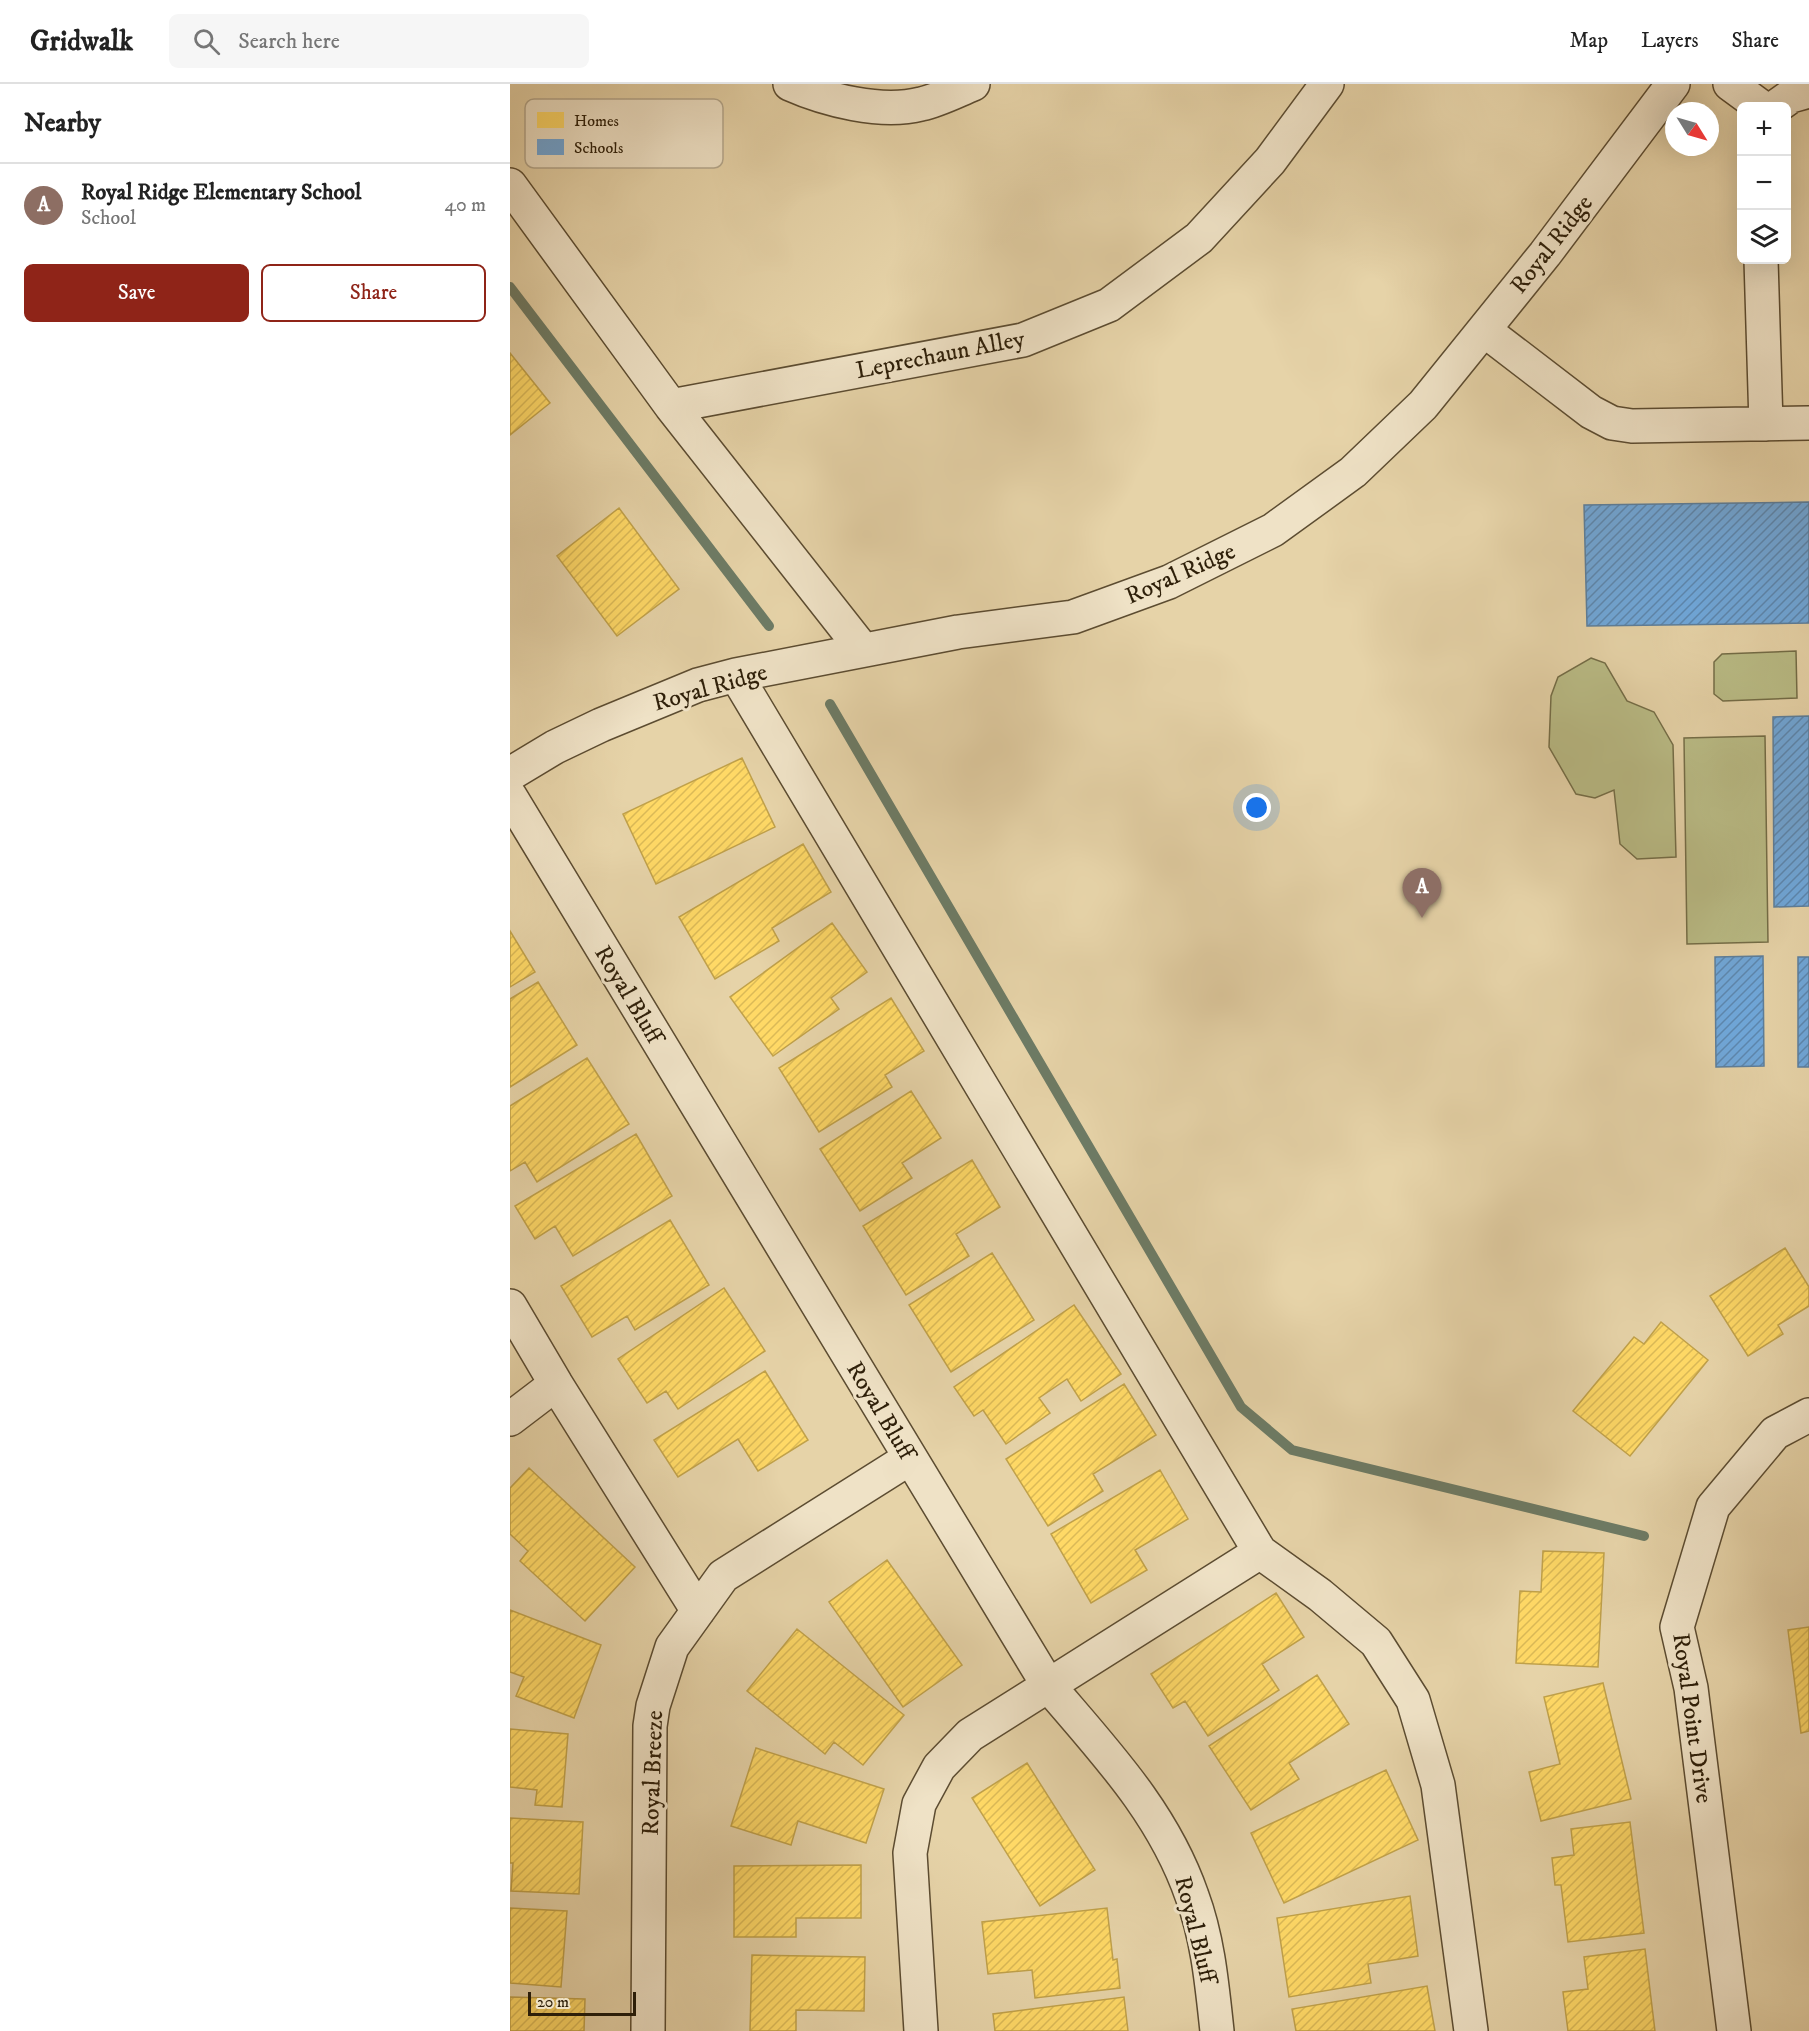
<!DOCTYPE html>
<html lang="en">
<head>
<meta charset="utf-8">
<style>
	body { margin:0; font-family:"IM FELL DW Pica",serif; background:#f6f6f6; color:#222 }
	.controls { position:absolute; right:18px; top:18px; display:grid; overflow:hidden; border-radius:9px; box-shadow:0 6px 24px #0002 }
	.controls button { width:54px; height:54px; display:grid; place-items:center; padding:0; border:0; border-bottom:2px solid #e0e0e0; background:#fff; color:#222; font:30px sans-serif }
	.compass { position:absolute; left:1155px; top:18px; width:54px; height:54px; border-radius:50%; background:#fff; box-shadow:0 6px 24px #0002; rotate:127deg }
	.scale { position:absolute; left:18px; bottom:15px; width:108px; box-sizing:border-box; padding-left:6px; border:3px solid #2e1f09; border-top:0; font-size:16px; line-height:21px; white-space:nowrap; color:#2e1f09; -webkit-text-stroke:4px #efe2c6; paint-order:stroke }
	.you { position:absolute; left:747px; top:724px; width:21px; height:21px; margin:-15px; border:4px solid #fff; border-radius:50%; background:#1a73e8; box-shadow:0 0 0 9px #1a73e833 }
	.badge { display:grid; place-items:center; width:39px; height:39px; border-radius:50%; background:#8f2418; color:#fff; font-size:20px; font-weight:700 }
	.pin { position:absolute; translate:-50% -50px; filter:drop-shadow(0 2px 3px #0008) }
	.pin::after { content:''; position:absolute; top:32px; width:21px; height:18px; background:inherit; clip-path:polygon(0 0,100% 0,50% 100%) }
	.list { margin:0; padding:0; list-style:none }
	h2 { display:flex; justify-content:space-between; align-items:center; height:78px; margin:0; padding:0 24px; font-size:26px }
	h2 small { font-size:20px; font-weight:400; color:#767676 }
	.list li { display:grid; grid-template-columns:39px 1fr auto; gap:18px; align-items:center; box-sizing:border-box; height:84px; padding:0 24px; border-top:2px solid #e0e0e0 }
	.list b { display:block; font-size:22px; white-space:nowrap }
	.list p { margin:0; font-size:20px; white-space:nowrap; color:#767676 }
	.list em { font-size:20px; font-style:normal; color:#767676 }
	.actions { display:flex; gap:12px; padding:18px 24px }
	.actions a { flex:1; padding:14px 0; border:2px solid #8f2418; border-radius:9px; text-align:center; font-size:21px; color:#8f2418 }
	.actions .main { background:#8f2418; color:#fff }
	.icon { flex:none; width:33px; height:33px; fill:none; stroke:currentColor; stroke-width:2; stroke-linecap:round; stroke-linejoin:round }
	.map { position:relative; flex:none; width:1299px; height:1947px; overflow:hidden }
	header { display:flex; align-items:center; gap:36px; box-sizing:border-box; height:84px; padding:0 30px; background:#fff; border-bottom:2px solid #e0e0e0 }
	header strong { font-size:28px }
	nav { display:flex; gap:33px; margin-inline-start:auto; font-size:21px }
	.search { width:420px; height:54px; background:#f6f6f6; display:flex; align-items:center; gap:15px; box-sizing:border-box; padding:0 21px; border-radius:9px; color:#767676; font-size:22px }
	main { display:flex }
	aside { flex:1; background:#fff }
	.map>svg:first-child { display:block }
	.park { fill:#b9bb85; stroke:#746d47; stroke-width:1.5 }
	.homes { fill:url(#homes-hatch); stroke:#c0a14a; stroke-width:1.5 }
	.schools { fill:url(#schools-hatch); stroke:#5c7f9d; stroke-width:1.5 }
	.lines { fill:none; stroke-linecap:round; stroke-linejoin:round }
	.stream { stroke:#6d7b65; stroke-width:10 }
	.minor-casing { stroke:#5c4c31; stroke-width:36 }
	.minor { stroke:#efe2c6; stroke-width:33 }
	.labels { text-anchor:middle; stroke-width:6; stroke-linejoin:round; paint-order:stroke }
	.street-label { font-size:24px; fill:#2e1f09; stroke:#efe2c6 }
	.key { fill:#efe2c6; stroke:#b5a88d; stroke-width:1.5 }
	.key-label { font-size:16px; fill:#2e1f09 }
</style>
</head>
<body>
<header>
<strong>Gridwalk</strong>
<div class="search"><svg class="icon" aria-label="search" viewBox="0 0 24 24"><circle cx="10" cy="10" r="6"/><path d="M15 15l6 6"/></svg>Search here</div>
<nav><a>Map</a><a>Layers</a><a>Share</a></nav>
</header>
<main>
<aside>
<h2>Nearby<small></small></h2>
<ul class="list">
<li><span class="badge" style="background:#8d6e63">A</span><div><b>Royal Ridge Elementary School</b><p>School</p></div><em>40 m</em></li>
</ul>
<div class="actions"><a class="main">Save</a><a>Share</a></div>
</aside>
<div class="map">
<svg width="1299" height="1947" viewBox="0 0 1299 1947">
	<defs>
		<pattern id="homes-hatch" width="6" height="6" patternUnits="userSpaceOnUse" patternTransform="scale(1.5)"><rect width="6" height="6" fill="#ffd966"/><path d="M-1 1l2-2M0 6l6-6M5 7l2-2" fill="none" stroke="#dbba57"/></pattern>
		<pattern id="schools-hatch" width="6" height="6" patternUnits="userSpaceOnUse" patternTransform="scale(1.5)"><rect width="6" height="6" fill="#6fa8dc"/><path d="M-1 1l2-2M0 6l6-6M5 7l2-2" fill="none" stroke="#5c88b1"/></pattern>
	</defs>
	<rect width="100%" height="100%" fill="#e6d3a8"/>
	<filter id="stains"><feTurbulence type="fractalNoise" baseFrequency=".00333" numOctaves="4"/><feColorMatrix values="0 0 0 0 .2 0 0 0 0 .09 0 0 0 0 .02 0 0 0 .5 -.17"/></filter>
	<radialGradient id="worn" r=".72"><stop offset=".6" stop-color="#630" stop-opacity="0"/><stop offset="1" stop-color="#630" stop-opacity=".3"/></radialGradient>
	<path class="park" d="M1286 567 1287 614 1213 617 1204 610V578L1212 570Z
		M1081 574 1095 579 1117 617 1144 628 1163 661 1166 773 1127 775 1110 760 1104 706 1085 714 1066 710 1039 663 1041 612 1048 593Z
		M1255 652 1258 858 1177 860 1174 654Z"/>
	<path class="homes" d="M0 269 40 319 0 351Z
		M109 424 169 505 107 552 47 472Z
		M232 674 265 743 146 800 113 730Z
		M293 760 321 808 262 844 269 857 205 895 169 833Z
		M322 839 357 888 321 914 329 925 263 972 220 913Z
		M0 847 25 888 0 903Z
		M28 898 67 961 0 1003V915Z
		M381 914 414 967 375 991 382 1003 309 1048 269 984Z
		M77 974 119 1040 27 1098 15 1078 0 1087V1022Z
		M401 1007 431 1054 392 1079 402 1094 350 1127 310 1065Z
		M126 1050 162 1112 63 1172 45 1142 25 1155 5 1122Z
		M462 1076 490 1123 446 1150 459 1172 396 1211 353 1142Z
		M160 1136 199 1201 125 1246 117 1232 82 1253 51 1202Z
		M1275 1164 1299 1203V1222L1268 1241 1273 1250 1238 1272 1200 1212Z
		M482 1169 524 1236 441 1288 399 1221Z
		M214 1204 255 1267 168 1325 156 1307 137 1319 108 1275Z
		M564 1221 611 1290 571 1317 557 1295 529 1314 540 1329 496 1360 473 1326 464 1332 444 1303Z
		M1151 1238 1198 1276 1120 1372 1063 1327 1124 1253 1134 1260Z
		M255 1287 298 1356 248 1387 228 1355 168 1393 144 1356Z
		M614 1300 646 1351 583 1390 593 1407 538 1442 496 1375Z
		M19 1384 125 1483 75 1537 10 1477 18 1467 0 1450V1404Z
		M650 1386 678 1435 625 1466 637 1486 581 1519 541 1450Z
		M1033 1467 1094 1469 1088 1583 1006 1579 1010 1507 1031 1508Z
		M377 1476 452 1581 393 1623 319 1518Z
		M766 1509 794 1553 752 1580 769 1606 698 1652 675 1617 663 1624 641 1590Z
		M0 1526 91 1561 64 1634 6 1612 14 1593 0 1588Z
		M1299 1543V1647L1291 1649 1278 1546Z
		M287 1545 394 1631 353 1681 324 1658 315 1670 237 1607Z
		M807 1591 839 1640 779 1679 789 1695 741 1726 699 1662Z
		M1093 1599 1121 1715 1031 1737 1019 1688 1050 1680 1034 1613Z
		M0 1645 58 1650 52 1723 25 1721 27 1706 0 1703Z
		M246 1664 374 1705 356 1759 288 1737 281 1761 221 1742Z
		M517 1679 585 1786 530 1822 462 1714Z
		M876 1686 908 1756 774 1819 741 1749Z
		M0 1734 73 1738 69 1810 1 1807 3 1779H0Z
		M1120 1738 1134 1849 1058 1858 1051 1801H1045L1042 1774 1064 1771 1061 1745Z
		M351 1781V1834H286V1853H224V1782Z
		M900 1812 908 1872 858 1880 861 1899 779 1913 767 1834Z
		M0 1824 57 1827 51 1903 0 1899Z
		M597 1824 603 1876 607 1875 610 1904 525 1914 522 1886 478 1890 472 1838Z
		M1135 1865 1145 1947H1058L1053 1908 1078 1905 1074 1873Z
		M242 1871 355 1873 354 1927 286 1926V1947H240Z
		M917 1902 925 1947H786L782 1925Z
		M0 1913 75 1915 74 1947H0Z
		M614 1913 618 1947H485L483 1930Z"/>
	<path class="schools" d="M1299 418V539L1077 542 1074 421Z
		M1299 632V822L1264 823 1263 633Z
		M1253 872 1254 982 1206 983 1205 873Z
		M1288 873H1299V983H1288Z"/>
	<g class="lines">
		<path class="stream" d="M0 203 259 542
			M320 620 731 1323 782 1366 1134 1452"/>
		<defs>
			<path id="minor" d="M280 0C316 16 371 30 411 20 429 16 446 7 463 0
				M1220 0 1250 22
				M1267 22 1281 12 1299 7
				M0 101 161 322 353 566
				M1251 176 1256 340
				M974 246 1081 328 1102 339 1122 342 1299 339
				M161 322 513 256 599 221 689 154 760 77 817 0
				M226 591 750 1468 810 1511 866 1558 903 1616 928 1701 961 1947
				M0 690 45 663 91 641 188 601 226 591 448 548 563 533 659 498 763 446 843 388 913 321 1035 170 1163 0
				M0 712 538 1601C594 1667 653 1728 682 1812 698 1855 702 1901 707 1947
				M0 1222 46 1300 188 1527
				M0 1335 46 1300
				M138 1947 140 1642 143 1622 162 1563 213 1492 400 1374
				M411 1947 400 1769 409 1720 429 1683 460 1651 750 1468
				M1224 1947 1181 1604 1167 1543 1203 1423 1265 1349 1299 1331"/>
		</defs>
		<use href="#minor" class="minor-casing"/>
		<use href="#minor" class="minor"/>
	</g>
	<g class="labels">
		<g class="street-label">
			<text transform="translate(1041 160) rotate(-52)" y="8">Royal Ridge</text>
			<text transform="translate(430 270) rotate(-11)" y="8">Leprechaun Alley</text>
			<text transform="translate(670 489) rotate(-24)" y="8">Royal Ridge</text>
			<text transform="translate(200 603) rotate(-16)" y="8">Royal Ridge</text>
			<text transform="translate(119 910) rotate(59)" y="8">Royal Bluff</text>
			<text transform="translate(371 1326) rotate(59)" y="8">Royal Bluff</text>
			<text transform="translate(1183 1634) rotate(82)" y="8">Royal Point Drive</text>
			<text transform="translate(142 1689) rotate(-88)" y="8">Royal Breeze</text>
			<text transform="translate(686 1845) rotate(76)" y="8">Royal Bluff</text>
		</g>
	</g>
	<rect x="15" y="15" width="198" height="69" rx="9" class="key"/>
	<rect x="27" y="28" width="27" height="16" fill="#ffd966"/>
	<rect x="27" y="55" width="27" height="16" fill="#6fa8dc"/>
	<g class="key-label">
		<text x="64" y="42">Homes</text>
		<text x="64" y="69">Schools</text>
	</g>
	<rect width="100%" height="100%" filter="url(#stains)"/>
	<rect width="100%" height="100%" fill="url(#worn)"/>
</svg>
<div class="controls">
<button>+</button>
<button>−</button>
<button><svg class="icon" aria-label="layers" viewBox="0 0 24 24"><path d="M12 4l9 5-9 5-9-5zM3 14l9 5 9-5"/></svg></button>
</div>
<svg class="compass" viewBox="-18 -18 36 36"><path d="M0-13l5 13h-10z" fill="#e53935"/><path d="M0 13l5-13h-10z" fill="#767676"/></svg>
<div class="scale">20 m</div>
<div class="you"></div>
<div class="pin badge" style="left:912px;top:834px;background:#8d6e63">A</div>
</div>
</main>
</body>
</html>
